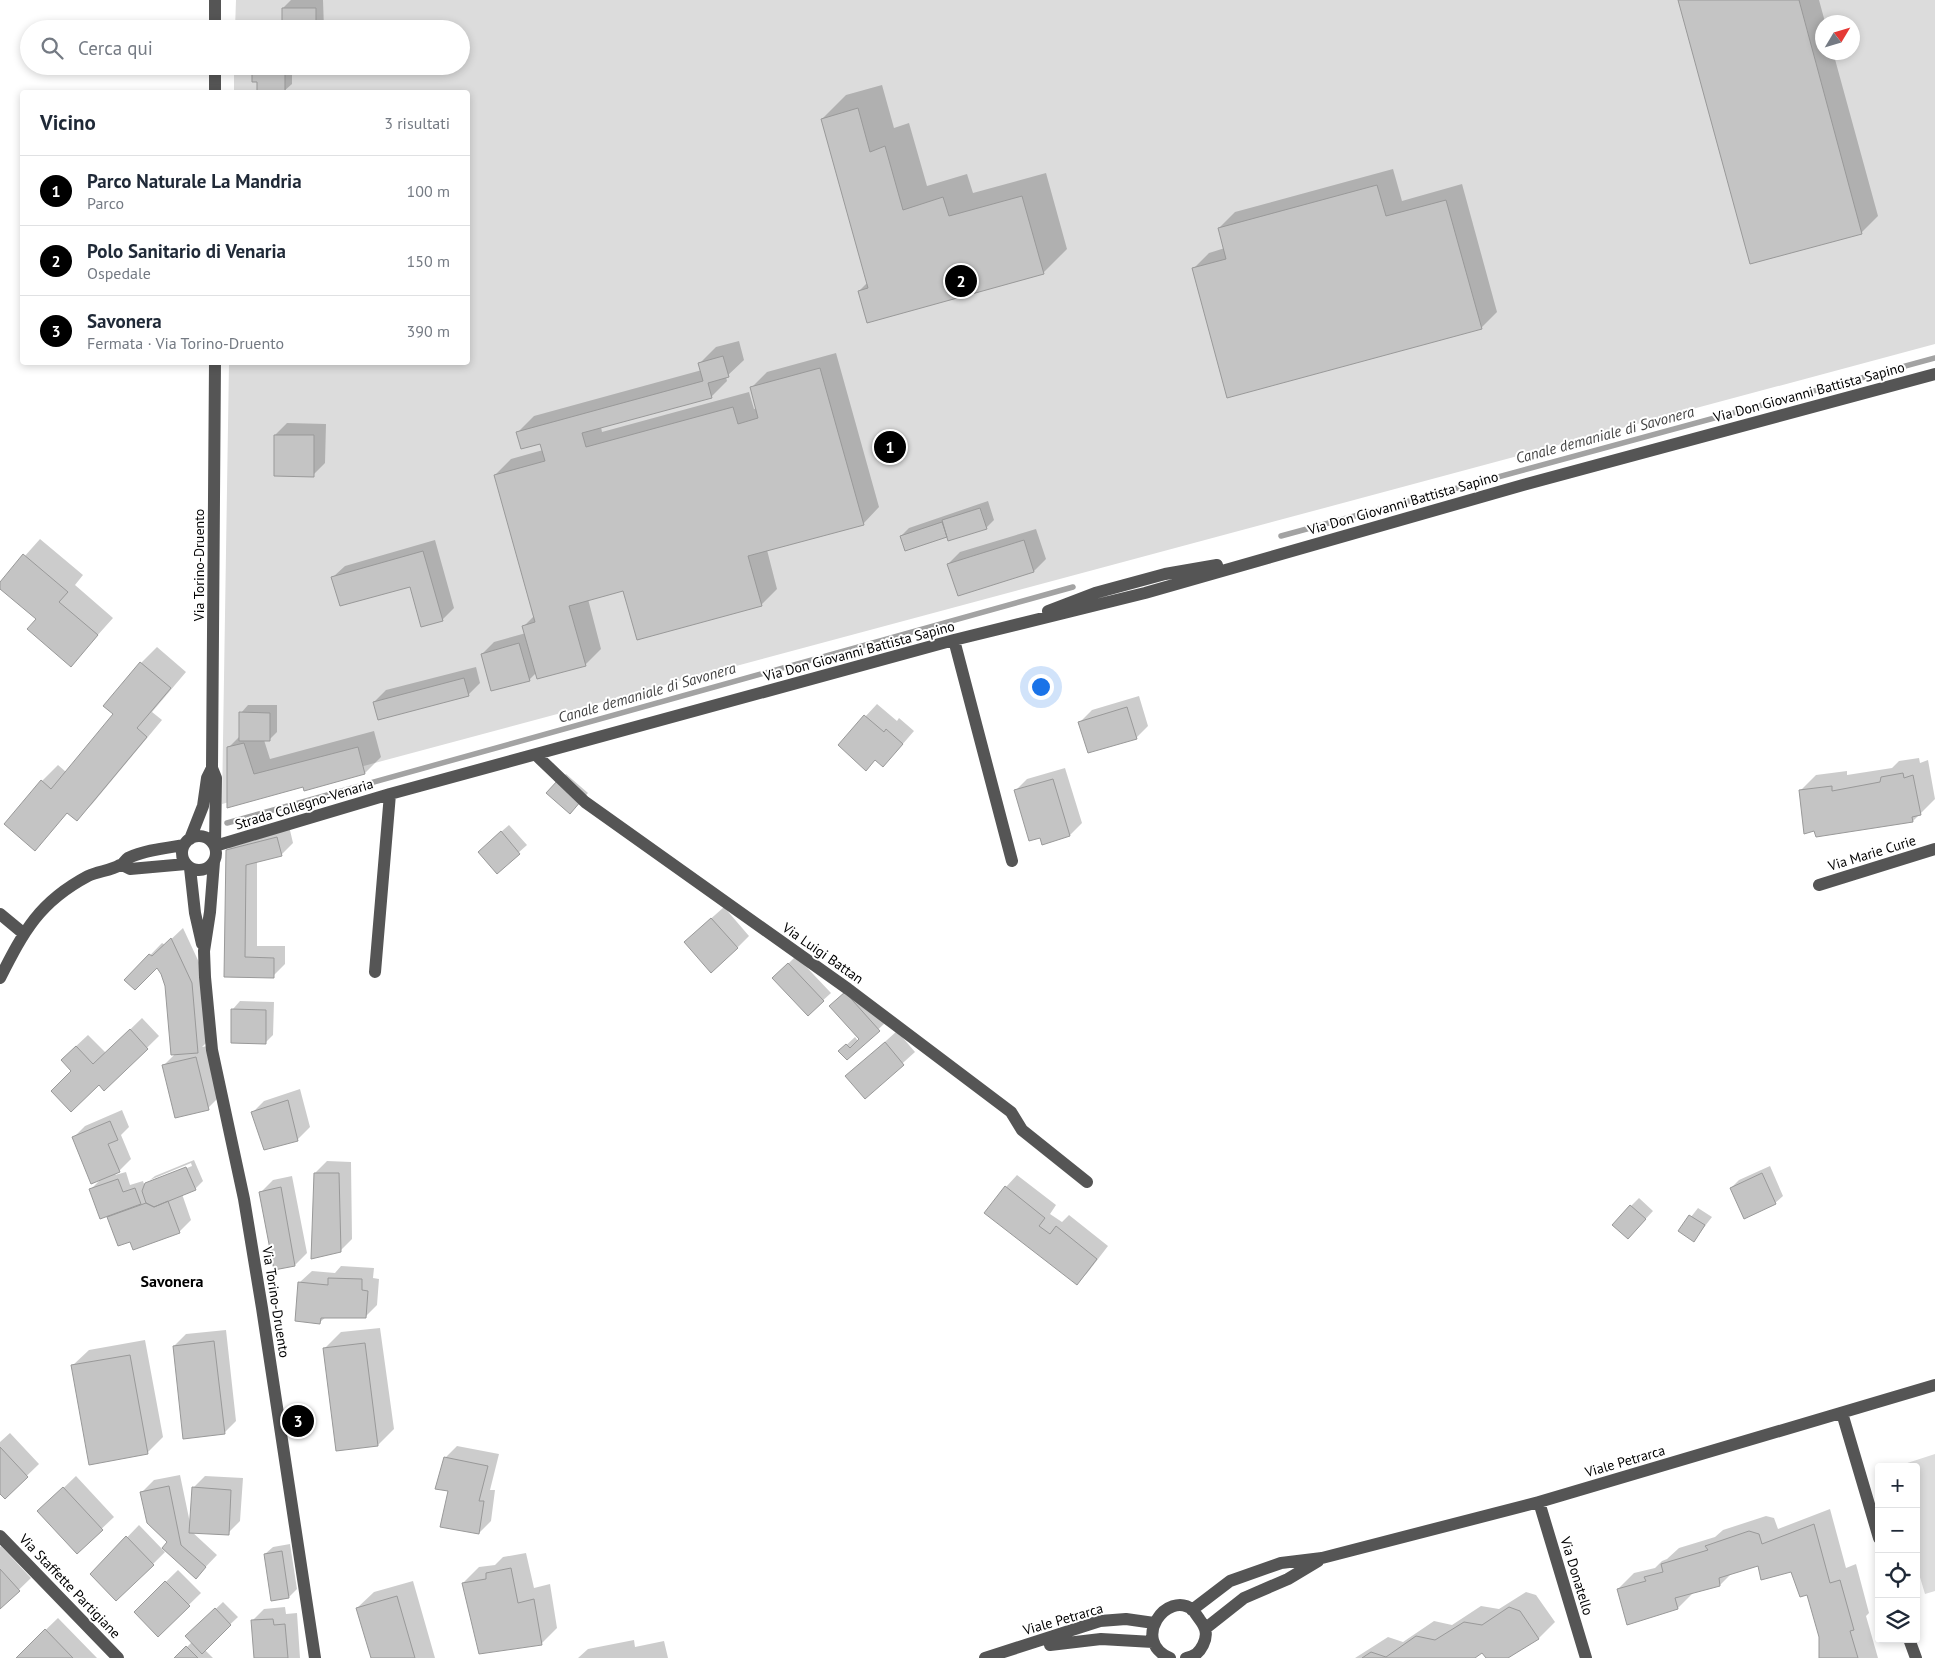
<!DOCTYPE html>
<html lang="it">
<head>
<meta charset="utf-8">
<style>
	body { margin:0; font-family:"PT Sans",sans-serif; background:#f2f2f3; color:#1f2937 }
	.controls { position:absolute; right:15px; bottom:15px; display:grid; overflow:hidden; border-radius:5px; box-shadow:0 2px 8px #0003 }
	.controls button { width:45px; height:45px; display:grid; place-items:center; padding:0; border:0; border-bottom:1px solid #e0e1e3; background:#fff; color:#1f2937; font:25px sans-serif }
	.compass { position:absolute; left:1815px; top:15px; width:45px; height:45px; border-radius:50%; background:#fff; box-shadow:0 2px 8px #0003; rotate:52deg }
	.you { position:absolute; left:1040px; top:686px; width:18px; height:18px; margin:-12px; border:4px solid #fff; border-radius:50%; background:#1a73e8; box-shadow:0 0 0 8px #1a73e833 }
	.badge { display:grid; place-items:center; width:32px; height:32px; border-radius:50%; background:#000; color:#fff; font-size:16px; font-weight:700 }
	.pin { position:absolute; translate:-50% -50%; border:2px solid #fff; box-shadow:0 1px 5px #0006 }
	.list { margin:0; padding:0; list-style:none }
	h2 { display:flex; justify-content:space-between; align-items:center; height:65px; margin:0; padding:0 20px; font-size:21px }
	h2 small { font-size:16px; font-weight:400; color:#747a83 }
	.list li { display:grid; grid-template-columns:32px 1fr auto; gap:15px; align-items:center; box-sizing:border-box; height:70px; padding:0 20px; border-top:1px solid #e0e1e3 }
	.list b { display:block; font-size:19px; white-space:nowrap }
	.list p { margin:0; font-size:16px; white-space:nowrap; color:#747a83 }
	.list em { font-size:16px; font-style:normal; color:#747a83 }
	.icon { flex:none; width:28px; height:28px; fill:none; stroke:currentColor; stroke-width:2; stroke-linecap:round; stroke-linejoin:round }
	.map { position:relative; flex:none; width:1935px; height:1658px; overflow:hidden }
	.search { position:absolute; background:#fff; box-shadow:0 2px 8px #0003; left:20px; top:20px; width:450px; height:55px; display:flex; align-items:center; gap:12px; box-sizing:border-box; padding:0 18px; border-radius:28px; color:#747a83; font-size:19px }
	.panel { position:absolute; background:#fff; box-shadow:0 2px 8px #0003; left:20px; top:90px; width:450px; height:275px; border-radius:5px }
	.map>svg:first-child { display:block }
	.green { fill:#dcdcdc; fill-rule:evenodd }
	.shadow { fill:#0003 }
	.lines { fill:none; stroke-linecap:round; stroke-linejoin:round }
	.stream { stroke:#a3a3a3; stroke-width:5.5 }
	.building { fill:#c4c4c4; stroke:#999 }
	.minor { stroke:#555; stroke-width:12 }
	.labels { text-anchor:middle; stroke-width:4; stroke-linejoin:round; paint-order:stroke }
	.street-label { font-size:14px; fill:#000; stroke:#fff }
	.water-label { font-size:15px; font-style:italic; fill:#444; stroke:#fff }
	.quarter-label { font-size:16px; font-weight:bold; fill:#000; stroke:#fff }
</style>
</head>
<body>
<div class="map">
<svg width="1935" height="1658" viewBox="0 0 1935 1658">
	<rect width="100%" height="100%" fill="#fff"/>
	<path class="green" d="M236 0H1935V344L222 804 229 363 468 362V92H234V66H461V29H235ZM1822 22H1852V52H1822Z
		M1935 1454V1591L1925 1594 1916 1564V1467H1895Z"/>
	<path class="shadow" d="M291 0H323L324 29H283V8Z
		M1680 0H1819L1825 22H1822V52H1833L1878 216 1862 232 1751 262Z
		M253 66H292V84L284 91 259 81Z
		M882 85 894 128 909 123 927 186 967 174 973 193 1046 173 1067 249 1043 273 859 291 868 282 822 119 846 95Z
		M1393 169 1402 201 1462 184 1497 312 1481 328 1193 269 1209 253 1225 248 1219 228 1235 212Z
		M739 341 744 360 726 377 727 381 711 397 601 427 602 432 749 392 754 409 757 408 751 388 767 372 836 353 879 507 863 524 767 550 777 589 761 605 624 589 588 599 601 649 585 665 537 672 529 680 482 654 494 642 526 633 524 626 534 616 495 475 511 459 543 450 541 442 518 432 534 416 702 370 700 363 716 347Z
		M287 423 326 424 325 463 313 475 275 435Z
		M988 501 994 520 986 528 948 536H901L909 528Z
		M1036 529 1046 559 1034 571 948 564 960 552Z
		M40 539 83 575 75 585 113 618 71 665 37 618 0 587V584Z
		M435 540 454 608 442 620 411 585 333 577 345 566Z
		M157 647 186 672 152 712 162 720 93 803 77 819 68 812 35 849 42 781 58 765 66 772 114 714 141 663Z
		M476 667 480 683 468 695 374 702 386 690Z
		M1139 696 1148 726 1136 738 1080 722 1092 710Z
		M877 704 897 721 899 718 914 731 895 753 876 759 866 769 839 745Z
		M248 705H277V732L269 740H264L270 759 374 731 381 757 365 773 304 786 228 806V748L241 735V713Z
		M1919 758 1920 763 1928 760 1935 799 1913 821 1800 791 1816 775 1847 771V775L1892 768 1899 761Z
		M1065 768 1082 823 1070 835 1043 843 1015 791 1027 779Z
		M566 774 588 793 577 805 559 781Z
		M509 825 527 845 497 872 487 844Z
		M289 826 293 843 281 855 257 861V946H285V964L273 976H226L227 850 239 838Z
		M724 907 749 936 738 947 697 931Z
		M183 928 203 971 209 1040 202 1047 208 1046 220 1096 208 1108 163 1066 176 1053 166 985 162 973 157 966 126 980 162 943 165 945Z
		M796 956 831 993 808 1014 774 978Z
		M853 985 886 1022 847 1059 840 1051 855 1037 858 1041 860 1039 831 1006Z
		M240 1001 274 1002 273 1035 265 1043 233 1009Z
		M142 1018 159 1036 105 1089 99 1084 73 1071 74 1048 88 1035 106 1053Z
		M897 1031 915 1052 865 1097 847 1076Z
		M300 1089 310 1127 298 1139 264 1149 252 1113 264 1101Z
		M122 1110 129 1127 121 1135 131 1159 115 1175 126 1172 130 1185 143 1181 145 1187 150 1181V1183L192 1166 191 1163 150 1180 155 1176 194 1160 203 1181 195 1189 182 1194 191 1220 179 1232 130 1240 118 1244 108 1215 91 1189 101 1179 73 1138 85 1126Z
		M327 1161 351 1162 352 1239 340 1251 315 1173Z
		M1770 1166 1783 1196 1775 1203 1731 1188 1739 1180Z
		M1017 1175 1056 1205 1050 1214 1062 1222 1069 1215 1108 1246 1088 1272 1077 1284 1006 1187Z
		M292 1176 307 1253 295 1265 275 1268 261 1192 273 1180Z
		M1639 1198 1653 1211 1628 1238 1631 1206Z
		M1698 1208 1712 1217 1694 1240 1680 1231Z
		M341 1266 374 1268 373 1278 379 1279 377 1305 365 1317H326L320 1322 300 1282 312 1271 335 1273Z
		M380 1328 394 1429 378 1445 324 1349 341 1332Z
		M226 1330 236 1421 224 1433 174 1346 186 1334Z
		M145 1340 163 1437 147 1453 72 1366 89 1350Z
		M10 1433 39 1464 5 1497 0 1492V1442Z
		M457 1446 499 1454 490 1490H495L491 1521 479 1533 449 1490 445 1458Z
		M180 1475 190 1523 193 1488 205 1476 243 1478 240 1521 228 1533 191 1531 217 1555 196 1577 169 1542 142 1492 154 1480Z
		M76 1476 114 1517 77 1552 51 1500Z
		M1830 1509 1846 1568 1856 1564 1869 1613 1866 1616 1878 1658H1821L1820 1637 1808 1593 1792 1571 1759 1565 1732 1573 1720 1585 1694 1592 1678 1608 1628 1623 1618 1589 1634 1573 1655 1568 1662 1561 1667 1559 1679 1548 1715 1537 1723 1530 1766 1516 1774 1518 1778 1529Z
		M139 1525 165 1552 153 1564 92 1574Z
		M290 1544 297 1589 289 1597 265 1554 273 1547Z
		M1 1546 31 1578 0 1608V1547Z
		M526 1553 534 1588 550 1584 557 1628 541 1644 463 1583 479 1567 495 1565 503 1557Z
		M178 1570 201 1593 158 1635 135 1612Z
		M413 1581 435 1658H372L357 1608 374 1592Z
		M1526 1592 1536 1595 1555 1622 1539 1638 1505 1658H1488L1482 1652 1473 1658H1355L1388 1637 1403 1642 1434 1621 1452 1625 1481 1606 1499 1609Z
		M223 1602 238 1617 204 1649 213 1658H176L192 1642 187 1636Z
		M285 1607 286 1614 297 1613 300 1658H256L252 1621 264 1609Z
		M58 1618 97 1658H18L29 1646Z
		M634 1640 635 1647 664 1641 668 1658H578L588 1649Z"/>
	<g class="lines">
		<path class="stream" d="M1281 536 1935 358
			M227 823 1073 587"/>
	</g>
	<path class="building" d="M1678 0H1799L1862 234 1750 264Z
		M282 8H316V29H282Z
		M252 66H285V92H257V82H252Z
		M858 108 870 152 885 146 903 210 943 197 949 216 1022 196 1044 274 867 323 858 291 868 288 821 119Z
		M1377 185 1386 216 1446 200 1482 329 1227 398 1192 268 1226 259 1218 228Z
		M723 356 729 377 708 383 712 398 582 433 586 447 733 407 738 424 758 418 750 387 820 368 864 525 748 556 762 606 637 640 623 591 569 606 586 666 537 679 522 626 535 622 494 475 545 461 540 444 521 449 516 432 703 381 698 363Z
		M274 435H314V477L274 476Z
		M980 508 987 529 948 541 942 520Z
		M942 522 947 537 905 551 900 536Z
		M1024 540 1034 572 958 596 947 564Z
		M423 551 443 621 421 627 410 587 340 606 331 577Z
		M23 554 68 592 59 602 98 635 71 667 27 629 36 619 0 589V582Z
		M519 643 530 681 491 691 481 654Z
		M140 662 171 688 137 728 147 737 77 821 67 813 35 851 4 824 41 780 51 789 113 714 103 706Z
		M464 678 469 696 378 720 373 702Z
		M1127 707 1137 739 1088 753 1078 722Z
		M239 712 270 713V741H239Z
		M864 715 884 732 886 729 903 744 883 767 875 760 866 771 838 745Z
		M244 743 254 774 358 747 365 774 304 791 303 787 227 808V747Z
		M1903 773 1904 778 1913 775 1921 815 1912 817 1913 822 1816 837 1814 831 1804 834 1799 790 1832 786V791L1880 782 1881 777Z
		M1053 779 1070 836 1042 845 1040 838 1029 841 1014 790Z
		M558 780 581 801 570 814 546 793Z
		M501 831 520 854 497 874 478 852Z
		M277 837 282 856 246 865 245 957 274 958V978L224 977 226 850Z
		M711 918 738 948 711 973 684 942Z
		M171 938 192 983 198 1053 171 1055 165 986 161 974 157 968 135 990 124 980 149 954 152 956Z
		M788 963 824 1001 808 1016 772 978Z
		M845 992 880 1031 847 1060 838 1051 846 1044 850 1048 859 1039 829 1006Z
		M231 1009 266 1010V1044L231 1043Z
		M130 1029 148 1049 104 1091 99 1085 71 1112 51 1091 71 1071 61 1060 76 1046 93 1064Z
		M885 1042 904 1065 865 1099 845 1076Z
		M196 1057 209 1110 175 1118 162 1065Z
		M288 1100 298 1141 264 1150 251 1112Z
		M110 1121 118 1140 108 1144 120 1172 91 1184 72 1137Z
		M186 1167 196 1190 154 1207 146 1203 142 1191 145 1183Z
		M314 1173H339L341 1252 311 1259Z
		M1762 1173 1776 1204 1744 1219 1730 1188Z
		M118 1179 123 1192 135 1188 141 1204 100 1219 89 1189Z
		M1005 1186 1045 1218 1039 1226 1050 1234 1056 1226 1097 1259 1077 1285 984 1213Z
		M281 1187 295 1266 274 1270 259 1192Z
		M168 1201 180 1233 133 1250 130 1242 118 1246 107 1217 146 1203 154 1207Z
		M1630 1205 1646 1219 1628 1239 1612 1225Z
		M1689 1215 1705 1225 1694 1242 1678 1231Z
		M328 1278 362 1279V1290L368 1291 366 1318H321L320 1324 295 1321 298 1282 328 1285Z
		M214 1341 225 1434 183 1439 173 1346Z
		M365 1343 378 1446 336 1451 323 1348Z
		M130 1355 148 1454 89 1465 71 1365Z
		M0 1447 28 1477 5 1499 0 1494Z
		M444 1457 488 1466 479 1501H484L479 1534 440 1527 448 1491 435 1489Z
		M169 1486 181 1545 206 1567 196 1579 162 1548 167 1542 147 1523 140 1492Z
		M63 1487 103 1530 77 1554 37 1511Z
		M192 1487 231 1490 229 1535 189 1533Z
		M1814 1524 1830 1583 1840 1580 1854 1630 1850 1631 1858 1658H1819V1637L1807 1595 1800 1597 1791 1572 1761 1580 1758 1566 1719 1578 1720 1586 1675 1598 1678 1609 1627 1625 1617 1589 1646 1581 1644 1577 1663 1572 1661 1564 1708 1550 1705 1546 1749 1531 1759 1534 1762 1544Z
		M126 1536 154 1565 116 1601 90 1574Z
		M282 1551 289 1598 271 1601 264 1554Z
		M511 1568 518 1603 534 1599 542 1645 479 1654 462 1583 486 1579V1573Z
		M0 1569 20 1591 0 1609Z
		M165 1581 190 1606 158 1637 134 1612Z
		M397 1596 415 1658H371L356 1608Z
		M1509 1607 1520 1611 1539 1639 1508 1658H1486L1482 1653 1475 1658H1362L1371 1652 1386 1657 1416 1636 1435 1640 1464 1622 1482 1625Z
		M215 1608 231 1625 202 1654 185 1636Z
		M273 1619 274 1625 285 1624 288 1658H254L251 1620Z
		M45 1629 73 1658H16Z
		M186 1646 198 1658H174Z"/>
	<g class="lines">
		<path class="minor" d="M215 0V29
			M215 66V92
			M1048 611 1095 593 1165 574 1217 565
			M954 640 1012 861
			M536 755 585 802 848 989 1011 1112 1022 1130 1087 1182
			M182 853a17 17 0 1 1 34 0a17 17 0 1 1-34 0Z
			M190 839 203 806 207 778 212 768
			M215 846 390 794 954 640 1145 593 1523 485 1935 374
			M215 846 216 778 212 768 215 362
			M214 862 210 912 204 951 205 977 212 1050 244 1199 262 1308 315 1658
			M122 865 130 869 186 864
			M190 868 195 913 202 944
			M1819 885 1935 849
			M0 914 23 933
			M375 972 390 794
			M0 978C24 931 39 902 88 876 98 871 110 871 120 865 124 864 125 860 128 858 145 850 166 848 184 845
			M1842 1413 1879 1538
			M1539 1502 1586 1658
			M0 1536 118 1658
			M1192 1610 1230 1581 1281 1563 1322 1558 1539 1502 1935 1385
			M1206 1628 1244 1598 1288 1579 1318 1561
			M1909 1639 1916 1658
			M1050 1645 1101 1639 1153 1642
			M985 1658 1100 1621 1126 1619 1154 1623
			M1170 1658C1130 1641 1167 1589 1193 1610 1195 1613 1198 1617 1200 1620 1206 1628 1208 1635 1203 1645 1199 1653 1195 1656 1186 1658"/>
	</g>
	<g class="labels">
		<g class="street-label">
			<text transform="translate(1809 392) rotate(-15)" y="5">Via Don Giovanni Battista Sapino</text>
			<text transform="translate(1403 503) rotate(-16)" y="5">Via Don Giovanni Battista Sapino</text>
			<text transform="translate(199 565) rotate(-90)" y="5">Via Torino-Druento</text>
			<text transform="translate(859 651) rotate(-15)" y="5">Via Don Giovanni Battista Sapino</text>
			<text transform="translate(304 804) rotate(-17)" y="5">Strada Collegno-Venaria</text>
			<text transform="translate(1872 853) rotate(-17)" y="5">Via Marie Curie</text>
			<text transform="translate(823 953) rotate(35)" y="5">Via Luigi Battan</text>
			<text transform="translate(276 1302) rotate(81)" y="5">Via Torino-Druento</text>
			<text transform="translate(1625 1461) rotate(-16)" y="5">Viale Petrarca</text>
			<text transform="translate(1577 1576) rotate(73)" y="5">Via Donatello</text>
			<text transform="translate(70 1586) rotate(46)" y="5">Via Staffette Partigiane</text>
			<text transform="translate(1063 1619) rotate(-16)" y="5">Viale Petrarca</text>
		</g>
		<g class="water-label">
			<text transform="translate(1605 435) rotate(-15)" y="5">Canale demaniale di Savonera</text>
			<text transform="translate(647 693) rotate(-16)" y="5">Canale demaniale di Savonera</text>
		</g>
		<g class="quarter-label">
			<text x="172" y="1287">Savonera</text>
		</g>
	</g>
</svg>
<div class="controls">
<button>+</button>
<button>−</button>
<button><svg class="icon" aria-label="locate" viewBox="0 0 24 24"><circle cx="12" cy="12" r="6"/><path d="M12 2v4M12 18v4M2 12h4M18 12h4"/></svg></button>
<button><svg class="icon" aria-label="layers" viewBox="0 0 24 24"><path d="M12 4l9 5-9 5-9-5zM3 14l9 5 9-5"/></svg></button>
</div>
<svg class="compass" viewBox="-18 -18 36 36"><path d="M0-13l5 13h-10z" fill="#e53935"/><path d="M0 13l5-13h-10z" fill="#747a83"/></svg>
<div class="you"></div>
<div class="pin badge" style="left:890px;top:447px">1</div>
<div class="pin badge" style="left:961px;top:281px">2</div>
<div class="pin badge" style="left:298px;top:1421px">3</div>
<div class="search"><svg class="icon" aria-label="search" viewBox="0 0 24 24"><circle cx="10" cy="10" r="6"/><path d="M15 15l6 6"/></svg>Cerca qui</div>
<section class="panel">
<h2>Vicino<small>3 risultati</small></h2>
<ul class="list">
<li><span class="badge">1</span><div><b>Parco Naturale La Mandria</b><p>Parco</p></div><em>100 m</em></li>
<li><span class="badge">2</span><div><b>Polo Sanitario di Venaria</b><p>Ospedale</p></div><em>150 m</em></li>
<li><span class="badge">3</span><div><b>Savonera</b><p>Fermata · Via Torino-Druento</p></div><em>390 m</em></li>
</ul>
</section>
</div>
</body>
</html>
